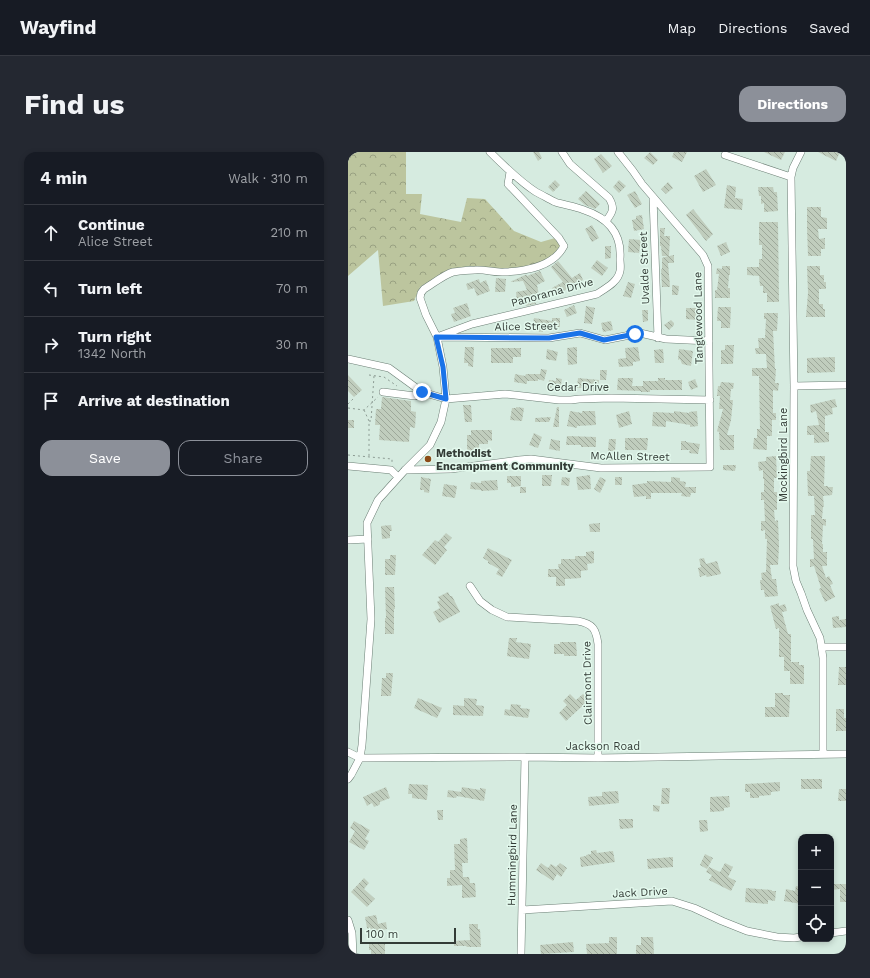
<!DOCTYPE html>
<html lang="en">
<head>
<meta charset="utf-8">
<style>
	body { margin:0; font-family:"Work Sans",sans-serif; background:#242831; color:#f1f3f6 }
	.controls { position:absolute; right:12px; bottom:12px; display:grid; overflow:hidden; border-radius:8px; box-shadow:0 2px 6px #0003 }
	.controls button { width:36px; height:36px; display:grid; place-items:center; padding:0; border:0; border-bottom:1px solid #363941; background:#171b24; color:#f1f3f6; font:20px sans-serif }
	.scale { position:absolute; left:12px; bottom:10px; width:96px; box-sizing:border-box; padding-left:4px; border:2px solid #333b36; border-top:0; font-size:11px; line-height:14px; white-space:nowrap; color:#333b36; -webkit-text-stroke:3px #e3f9ed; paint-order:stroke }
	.stop { position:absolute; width:12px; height:12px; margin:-9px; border:3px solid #1a73e8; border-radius:50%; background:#fff }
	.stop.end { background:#1a73e8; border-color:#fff; box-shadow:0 1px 4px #0008 }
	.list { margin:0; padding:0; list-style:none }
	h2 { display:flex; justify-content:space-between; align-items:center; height:52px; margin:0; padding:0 16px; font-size:17px }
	h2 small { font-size:13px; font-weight:400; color:#9ea1a6 }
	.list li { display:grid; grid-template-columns:26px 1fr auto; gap:12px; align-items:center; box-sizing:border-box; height:56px; padding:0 16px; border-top:1px solid #363941 }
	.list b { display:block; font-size:15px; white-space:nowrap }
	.list p { margin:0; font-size:13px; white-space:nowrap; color:#9ea1a6 }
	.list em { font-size:13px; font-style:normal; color:#9ea1a6 }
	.actions { display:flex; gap:8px; padding:12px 16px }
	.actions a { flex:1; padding:9px 0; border:1px solid #8c9099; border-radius:12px; text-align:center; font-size:14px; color:#8c9099 }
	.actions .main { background:#8c9099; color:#fff }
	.icon { flex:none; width:22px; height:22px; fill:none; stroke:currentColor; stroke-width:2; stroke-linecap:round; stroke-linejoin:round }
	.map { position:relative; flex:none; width:498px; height:802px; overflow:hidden; border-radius:12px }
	header { display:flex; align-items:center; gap:24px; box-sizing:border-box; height:56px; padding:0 20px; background:#171b24; border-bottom:1px solid #363941 }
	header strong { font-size:19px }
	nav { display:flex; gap:22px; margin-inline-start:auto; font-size:14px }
	.intro { display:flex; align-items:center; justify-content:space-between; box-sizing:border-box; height:96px; padding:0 24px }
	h1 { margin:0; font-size:28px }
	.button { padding:10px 18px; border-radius:12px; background:#8c9099; color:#fff; font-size:14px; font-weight:700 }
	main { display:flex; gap:24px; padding:0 24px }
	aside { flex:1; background:#171b24; border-radius:12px; box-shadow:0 2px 6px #0003 }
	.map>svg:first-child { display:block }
	.forest { fill:url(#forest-crowns) }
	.building { fill:url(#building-back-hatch) }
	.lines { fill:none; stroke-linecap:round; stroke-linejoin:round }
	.minor-casing { stroke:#6b7e74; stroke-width:8 }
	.path { stroke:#8c9b93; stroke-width:1; stroke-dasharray:2 3; stroke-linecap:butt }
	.minor { stroke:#fff; stroke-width:7 }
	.route { stroke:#1a73e8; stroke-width:5 }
	.poi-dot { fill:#8c4b17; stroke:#e3f9ed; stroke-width:1.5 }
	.labels { text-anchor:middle; stroke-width:3; stroke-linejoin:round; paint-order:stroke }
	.street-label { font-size:11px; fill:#333b36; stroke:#e3f9ed }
	.poi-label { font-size:11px; font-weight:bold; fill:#333b36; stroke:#e3f9ed; text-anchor:start }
</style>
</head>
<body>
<header>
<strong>Wayfind</strong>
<nav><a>Map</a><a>Directions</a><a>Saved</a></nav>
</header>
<div class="intro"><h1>Find us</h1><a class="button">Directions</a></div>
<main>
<aside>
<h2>4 min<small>Walk · 310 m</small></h2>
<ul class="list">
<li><svg class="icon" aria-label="ahead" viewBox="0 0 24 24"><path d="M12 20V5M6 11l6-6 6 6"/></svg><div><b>Continue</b><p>Alice Street</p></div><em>210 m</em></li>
<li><svg class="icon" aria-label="left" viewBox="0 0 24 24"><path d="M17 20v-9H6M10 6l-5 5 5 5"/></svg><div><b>Turn left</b></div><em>70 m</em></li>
<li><svg class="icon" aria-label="right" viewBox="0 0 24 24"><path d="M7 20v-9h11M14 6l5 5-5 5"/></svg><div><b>Turn right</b><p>1342 North</p></div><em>30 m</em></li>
<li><svg class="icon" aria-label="arrive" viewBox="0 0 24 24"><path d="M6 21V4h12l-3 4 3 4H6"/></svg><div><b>Arrive at destination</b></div></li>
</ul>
<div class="actions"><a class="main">Save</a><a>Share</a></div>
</aside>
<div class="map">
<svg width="498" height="802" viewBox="0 0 498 802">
	<defs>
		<pattern id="forest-crowns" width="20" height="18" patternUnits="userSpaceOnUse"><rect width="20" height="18" fill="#bcc59e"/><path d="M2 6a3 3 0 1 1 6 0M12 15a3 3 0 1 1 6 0" fill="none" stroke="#99a182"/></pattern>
		<pattern id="building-back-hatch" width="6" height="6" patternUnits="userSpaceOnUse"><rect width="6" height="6" fill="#c0cdbd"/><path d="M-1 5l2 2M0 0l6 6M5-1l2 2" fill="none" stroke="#9da89a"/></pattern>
	</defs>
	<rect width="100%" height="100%" fill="#d6ebe0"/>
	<path class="forest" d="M0 0H58V42H74L72 62 113 70 119 46 137 47 166 79 193 90 207 86 214 94 201 107 174 117H141L122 114 103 117 72 135 66 149 35 154 30 98 0 124Z"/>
	<path class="building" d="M185 0H191L194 6 190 9Z
		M302 0 310 8 305 13 296 6Z
		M326 0H339L334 10 324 5Z
		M416 0H437L433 8Z
		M470 0H492L488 9Z
		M253 2 264 14 255 21 246 7Z
		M358 17 368 33 355 40 346 24Z
		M207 28 212 33 205 40 200 35Z
		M271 28 278 34 271 41 265 35Z
		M320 30 325 36 318 42 313 37Z
		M379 33 388 35 387 46 395 47 394 58 376 56Z
		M410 35H425L426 40H429L430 59 416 60V51L413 52V44H411Z
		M238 39 252 52 247 57 237 53 230 47Z
		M287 39 294 52 287 56 279 43Z
		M459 55H473V65L479 66V77H470L471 87 477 86V97H473V104H460L459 76Z
		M345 57 365 82 358 89 338 63Z
		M294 63 296 77 286 79 284 68 288 67V64Z
		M411 70H430L431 150H419V141H415V134H412L411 124 399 123V115H411V107H414V93H411Z
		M244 73 251 86 244 90 237 77Z
		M312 76H317L316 84H322L321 104 326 103V111H320L322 135H314L313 117H314V106L320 104H314L313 94H312Z
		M281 87 293 88 291 101 280 100Z
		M378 90 382 100 373 104 369 94Z
		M257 94H263V106L257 107Z
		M249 108 260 116 254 124 243 116Z
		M210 109 224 126 232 121 235 128 208 143 204 136 215 130 203 115Z
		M374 114H382V123H381L380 136H382V146H367V138H369L371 122H368L369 116 374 117Z
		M459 114H472V123H476V130H478V137H471V152H475V157H477V165H458L460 141Z
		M192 119 197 129 189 133 191 143 186 144 188 152 178 154 176 147 169 149 168 140 179 138 175 129 162 130 177 123H179V124Z
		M148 126 158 127 157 140H147Z
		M131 127 132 131 138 128 142 139 129 144 126 136 120 138 118 132Z
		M280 130 287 132 283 146 275 144Z
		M324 133 331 134 330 143H324Z
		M119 151 123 164 106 170 103 162 107 161 105 156Z
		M226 153 229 161 219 165 216 158Z
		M238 154 247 156 244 172 236 171Z
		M370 155H383L382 176H373V169H369Z
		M338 156H350V168L338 167Z
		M294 158H300V169L295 170Z
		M416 161H430L429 179H425L427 217H428L427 231H431L430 239 425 238V261H428V268H424V284H419V298L405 297 406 286H409V277H412L411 224H404V216H419L418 202H408L407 196H411L410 186H417L418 167H416Z
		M186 166 204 169V166H212V175H195V180L184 178Z
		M323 168 326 171V173L321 178 316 173Z
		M263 169 265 178 255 180 253 171Z
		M377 193H386L385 212H373V198H377Z
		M117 195H126L125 215 120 214V211H116Z
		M229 195V212L220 213 219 196Z
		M290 195 292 209 285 210V214L271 215 270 207 278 206 277 196Z
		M143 196H173V205H165V211H143Z
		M199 197 210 200 208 209 198 207Z
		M315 197 316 211H307L306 198Z
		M331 197 345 199 343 214 334 212 332 207 330 208Z
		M487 205V220L459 221V206Z
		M193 217 199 218 196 229 190 227V229H179V232L166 230 167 222 177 224 178 222H192Z
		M252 218H259L258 228H252Z
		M0 223 14 238 6 245 0 239Z
		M208 226 214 227 212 238 200 236 201 228 208 229Z
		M230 226 251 228 250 240 234 238V236H229Z
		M270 226H285L284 234H295V229H310V226H317V228H334V238H302V240H293V239L269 238Z
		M347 227 350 235 343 238 340 230Z
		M373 230 386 231 385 237H383L382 248H385L383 268 379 283H386V298H372L371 280 369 279 375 257H371L372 244H369L370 234H372Z
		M34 245 63 249V259L68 260 67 276 62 275 61 290 31 288 32 273H27L28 257H33Z
		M487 247 489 255 484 256 485 262 477 264V280H481V290L466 291V283H459V274L471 273 468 259 463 261 462 253Z
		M115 253H123L124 270H117Z
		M168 255 176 256 174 269 162 268 164 256H168Z
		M209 255H211V275H205Z
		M222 259 234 261V259H247L248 273 229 274V276L219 274Z
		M281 259 284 272 271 276 268 263Z
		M326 259 341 261V260L349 259 350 274 342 275V273L318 269V275L304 274 305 260 326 261Z
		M203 265 201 270H187V266Z
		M0 268H6V276H0Z
		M123 278H144V289L140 288V292H131V299H119V283H123Z
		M186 281 194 285 190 296 181 293Z
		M219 284 248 285V295H233V293H218Z
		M277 286H300L299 298H277Z
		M203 287 212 289V299L201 297Z
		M261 287H268L267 299H260Z
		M333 289H338V290L352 292 350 302 341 301 342 298H333Z
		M428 304 429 326H426V340H429V358H426L427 369 430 368 431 394 430 413H422L424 427H428L430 444 417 445 416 438H413L412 428H414L413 421 418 420 419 387H417V378L413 379V369H417L416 348H413V340H416V327H415V318L411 319 410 310 418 309V305Z
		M463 304H477L476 334H480V335H485L484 343 475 344 476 355H475L474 367H478V374L475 373 474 392H475V400H479V414H474L478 426 481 424 485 432 482 433 487 445 477 450 471 437 473 436 466 414 462 415V407H466L465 387H463V363H467L466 344H460L459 319H462Z
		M375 313H388L387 319 375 318Z
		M194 323H204L203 334H194Z
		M242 323 243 337 230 338 228 325Z
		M159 324H173V334L163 335V331H159Z
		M73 325 83 327 81 341 76 340V338H72Z
		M214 325 222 326 221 334 213 333Z
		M252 325 258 328 252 341 246 337Z
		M267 325H274V333H267Z
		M323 325 332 326V329L338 330 337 335H348V341H343L342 345 333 344 334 341H303V347H298V344L286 345 284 333 299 331V329L323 330Z
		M149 328 150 338 133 339V338L122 337 123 330 133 331V329Z
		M96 332 109 334 107 346 94 344Z
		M172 335H178V341H172Z
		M252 371V380H242L241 372Z
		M43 373 44 379H42V386L34 387 33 374Z
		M98 381 104 386 96 395 99 398 87 413 74 403 87 388 90 390Z
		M140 396 164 408 154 425 148 422 151 417 140 411V409L135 406Z
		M246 399V411L239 412 240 418 233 419V426L217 427V434H208V425H200V417H211L210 412H213V407H227V404H238V400Z
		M42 403H48L47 423H37V407H42Z
		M356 406 358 412 369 409 373 422 359 425 358 423 352 425 350 416 353 415 351 407Z
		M37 435H46L47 457H46V482H37V466H38Z
		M100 440 102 444H104L112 460 91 471 85 460 92 456 89 450 92 448 90 445Z
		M431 451V454L437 452 439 459 434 460 440 482H443V510H451V513H456V532H442V519H436V505H431V476L428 477 422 454Z
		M491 464V468L498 467V475L485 476 484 465Z
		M161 486H169L168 490 183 492 181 507 159 504Z
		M212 490H228L229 504H216V502H206V492H212Z
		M491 515H498V533H490Z
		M38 521H45L43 544H33L34 526H38Z
		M427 541H435V543H442L441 565H417V555H427Z
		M222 542 228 548 235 542 241 548 218 569 211 561 219 553 215 549Z
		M70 546 94 556 89 566 66 556Z
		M116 546 129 547 128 553 136 554 135 564 105 563V553L116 554Z
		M163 552 173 553 172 556 182 557 180 566 156 563 157 557 162 558Z
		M488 557H496V566H498V579H488Z
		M453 627H474V637H453Z
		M432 630V639L423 640V643L411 644V646H402V640H397V632Z
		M61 632 80 633 79 648 64 646V642H60Z
		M38 635 42 646 32 650V652L31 653 26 655 24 651 19 654 15 645Z
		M114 635 132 638V636L138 637 136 649 109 644 108 646 99 645 100 638 113 640Z
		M314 636H322L321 652H313Z
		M491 637H498V649H490Z
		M270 639 271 651 241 654 240 645 254 644V640Z
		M381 644 382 655 376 656V659L362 660V645Z
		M305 653 312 654 311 660 305 659Z
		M89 658H95V668H90Z
		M271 667H285V676L272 677Z
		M351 668H359L360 679 352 680Z
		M6 669 22 678 17 687 21 689 16 698 1 690 7 679 2 676Z
		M119 686 120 711H114L115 725H121L122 731H127L128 745 114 746V733L99 734V726H102V718H107L106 692H112V687Z
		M248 698 249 701 265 699 267 710 233 715 232 705 238 704V703L243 702V699Z
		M357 702 365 706 359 717 352 713Z
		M325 705V715L300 717 299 707Z
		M193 711 200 716 203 712 208 715 212 711 219 716 213 725 209 722 205 729 188 718Z
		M377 711 385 715 380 725 388 729 383 739 361 728 364 723 358 720 361 715 372 720Z
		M16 726 21 731 16 737 27 747 19 755 3 740Z
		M484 732H498V750H492V737L484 738Z
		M448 734 453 735V752L436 749 438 737 447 739Z
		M398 736 424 738V739H428L427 749 420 748V752L397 750Z
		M28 763 30 772 38 770 39 777 20 781 17 765Z
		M121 772H130V777H132L133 795H119L118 794H106V789L122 788Z
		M261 785H269V802H239L238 792 261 791Z
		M293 785H305L306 802H288V793H293Z
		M21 790H37V802H23V798H21Z
		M225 790 226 800 193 802 192 793Z"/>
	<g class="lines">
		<defs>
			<path id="minor" d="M214 0 222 12 261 46C267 56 265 60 258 69
				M453 0 445 16 443 25 446 234 445 414 448 429 453 441 459 458 472 486 475 506V602
				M377 3 443 25
				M305 45 310 186
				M89 185 124 172 249 142C258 136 270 130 272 119 273 115 272 111 272 107 274 81 260 66 236 58 227 54 216 53 207 50 201 47 194 43 188 40 171 29 156 14 142 0
				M93 185 201 186 232 181 257 188 292 181 318 187 361 189
				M0 207 41 216 74 240 98 247 157 242 211 248H223L231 247 263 246 362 248
				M446 234 498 233
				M35 240 67 244 74 240
				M0 314 43 318 50 325
				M57 318 103 317 171 308 183 307 253 316 362 315 360 114 355 103 294 32 285 19 270 0
				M0 388 20 387
				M122 434 132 449 144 458 159 465 230 469C245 472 248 477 250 492V606
				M474 495H498
				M0 600 12 606 177 605 250 606 498 602
				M0 627 3 623 12 606 14 593 23 467 19 371 30 348 57 318 82 293 93 270 98 247 95 215 89 185 78 163 72 146 73 141 76 137C83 133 97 122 105 120 112 119 120 118 127 118 137 117 147 121 157 120 178 119 205 115 216 94L211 86 160 32 162 20
				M174 758 324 749 346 756 374 769 399 779 429 785 446 786 453 785
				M0 768 4 781 5 802
				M483 781 498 779
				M173 802 177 605"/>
		</defs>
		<use href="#minor" class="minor-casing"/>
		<path class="path" d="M21 223 36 225 49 234
			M0 252 5 247
			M0 256 16 258 30 245
			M16 258 21 269V304
			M21 269H23L26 224
			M0 303 44 307V311"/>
		<use href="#minor" class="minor"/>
	</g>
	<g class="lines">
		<path class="route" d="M74 240 98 247 95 215 88 185 201 186 232 181 256 188 287 182"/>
	</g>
	<circle class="poi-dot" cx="80" cy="307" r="4"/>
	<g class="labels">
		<g class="street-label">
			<text transform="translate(296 116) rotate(-92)" y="4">Uvalde Street</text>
			<text transform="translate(204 140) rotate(-15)" y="4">Panorama Drive</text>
			<text transform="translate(350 166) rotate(-91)" y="4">Tanglewood Lane</text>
			<text transform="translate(178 174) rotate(-1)" y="4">Alice Street</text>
			<text x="230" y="239">Cedar Drive</text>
			<text transform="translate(435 303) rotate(-90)" y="4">Mockingbird Lane</text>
			<text transform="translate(282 304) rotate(1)" y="4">McAllen Street</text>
			<text transform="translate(239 531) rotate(-91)" y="4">Clairmont Drive</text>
			<text x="255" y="598">Jackson Road</text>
			<text transform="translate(164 703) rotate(-89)" y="4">Hummingbird Lane</text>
			<text transform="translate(292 740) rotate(-3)" y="4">Jack Drive</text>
		</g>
		<g class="poi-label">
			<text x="88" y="305">Methodist<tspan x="88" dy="13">Encampment Community</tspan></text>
		</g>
	</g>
</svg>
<div class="controls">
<button>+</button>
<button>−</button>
<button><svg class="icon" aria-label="locate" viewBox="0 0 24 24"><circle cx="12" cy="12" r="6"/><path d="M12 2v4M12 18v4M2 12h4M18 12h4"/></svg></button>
</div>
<div class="scale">100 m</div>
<div class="stop" style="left:287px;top:182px"></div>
<div class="stop end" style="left:74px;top:240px"></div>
</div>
</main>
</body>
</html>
